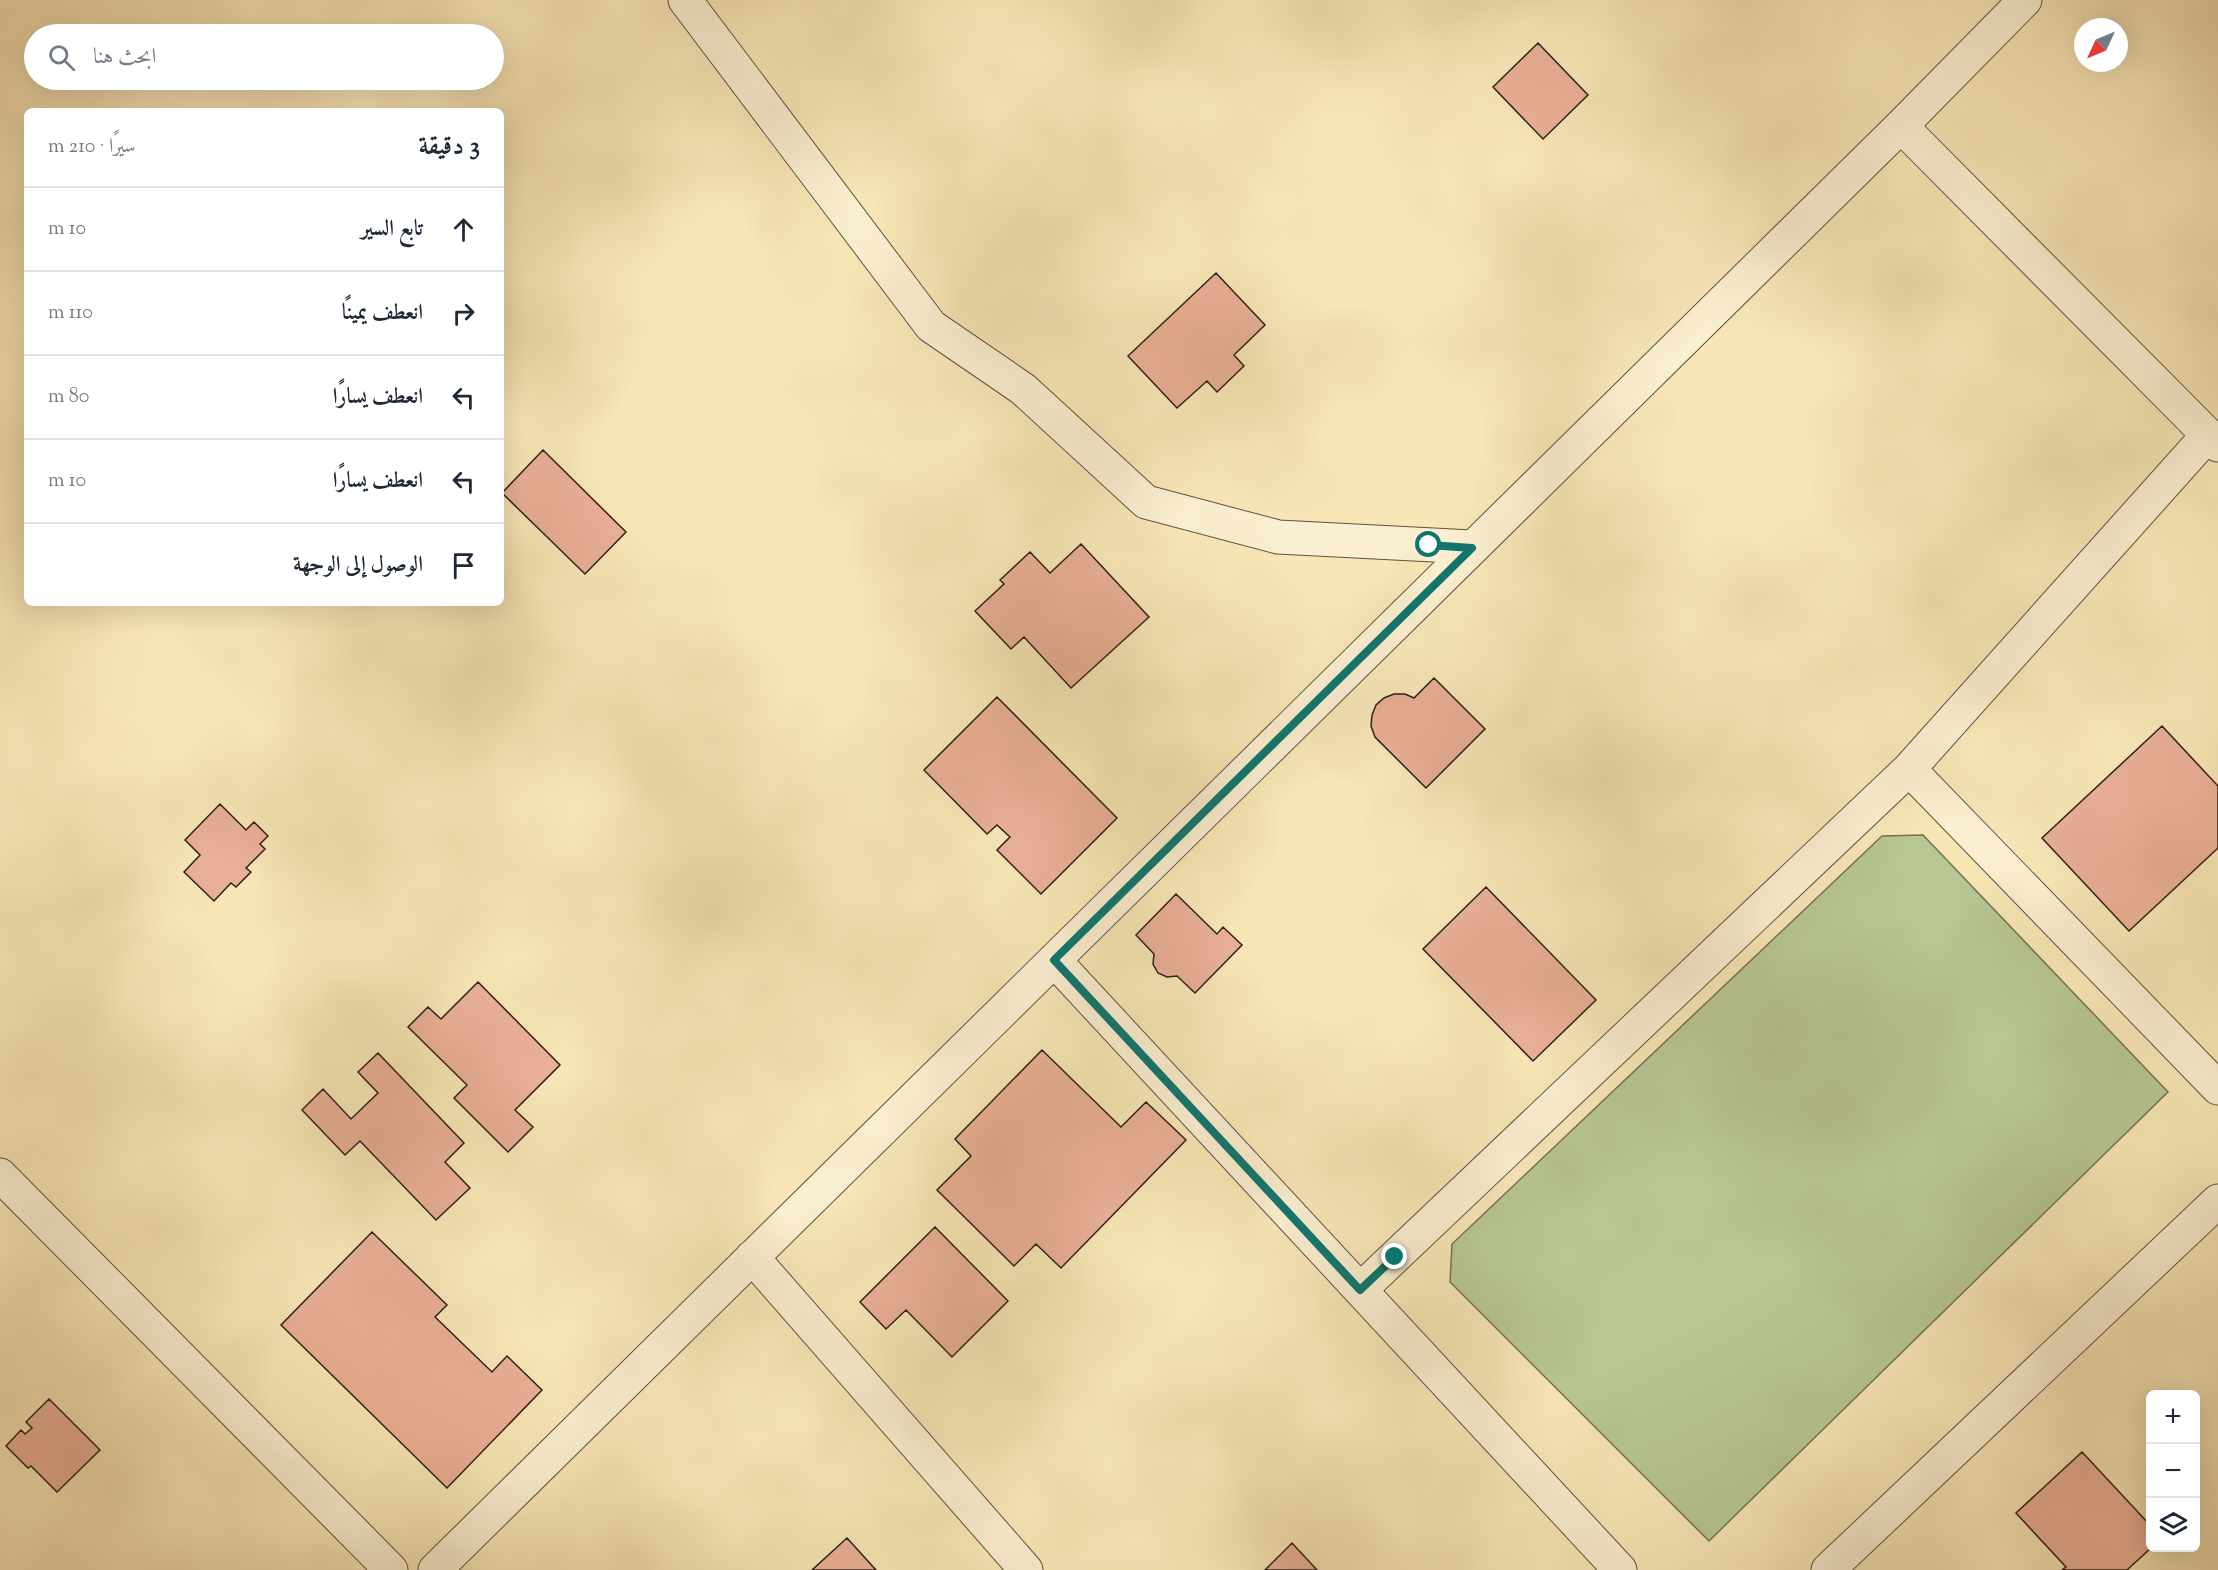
<!DOCTYPE html>
<html lang="ar">
<head>
<meta charset="utf-8">
<style>
	body { margin:0; font-family:"Sorts Mill Goudy",Amiri,serif; background:#f2f2f3; color:#1f2937; direction:rtl }
	.controls { position:absolute; right:18px; bottom:18px; display:grid; overflow:hidden; border-radius:9px; box-shadow:0 6px 24px #0002 }
	.controls button { width:54px; height:54px; display:grid; place-items:center; padding:0; border:0; border-bottom:2px solid #e0e1e3; background:#fff; color:#1f2937; font:30px sans-serif }
	.compass { position:absolute; left:2074px; top:18px; width:54px; height:54px; border-radius:50%; background:#fff; box-shadow:0 6px 24px #0002; rotate:226deg }
	.stop { position:absolute; width:18px; height:18px; margin:-14px; border:4px solid #0f766e; border-radius:50%; background:#fff }
	.stop.end { background:#0f766e; border-color:#fff; box-shadow:0 2px 6px #0008 }
	.list { margin:0; padding:0; list-style:none }
	h2 { display:flex; justify-content:space-between; align-items:center; height:78px; margin:0; padding:0 24px; font-size:26px }
	h2 small { font-size:20px; font-weight:400; color:#747a83 }
	.list li { display:grid; grid-template-columns:39px 1fr auto; gap:18px; align-items:center; box-sizing:border-box; height:84px; padding:0 24px; border-top:2px solid #e0e1e3 }
	.list b { display:block; font-size:22px; white-space:nowrap }
	.list em { font-size:20px; font-style:normal; color:#747a83 }
	.icon { flex:none; width:33px; height:33px; fill:none; stroke:currentColor; stroke-width:2; stroke-linecap:round; stroke-linejoin:round }
	.map { position:relative; flex:none; width:2218px; height:1570px; overflow:hidden; direction:ltr }
	.search { position:absolute; background:#fff; box-shadow:0 6px 24px #0002; left:24px; top:24px; width:480px; height:66px; display:flex; align-items:center; gap:15px; box-sizing:border-box; padding:0 21px; border-radius:33px; color:#747a83; font-size:22px }
	.panel { position:absolute; background:#fff; box-shadow:0 6px 24px #0002; left:24px; top:108px; width:480px; height:498px; border-radius:9px; direction:rtl }
	.map>svg:first-child { display:block }
	.green { fill:#b7c693; stroke:#727256; stroke-width:1.5 }
	.building { fill:#e9b097; stroke:#2d1f19; stroke-width:1.5 }
	.lines { fill:none; stroke-linecap:round; stroke-linejoin:round }
	.minor-casing { stroke:#605140; stroke-width:35 }
	.minor { stroke:#faefd0; stroke-width:33 }
	.route { stroke:#0f766e; stroke-width:8 }
</style>
</head>
<body>
<div class="map">
<svg width="2218" height="1570" viewBox="0 0 2218 1570">
	<rect width="100%" height="100%" fill="#f8e6b6"/>
	<filter id="stains"><feTurbulence type="fractalNoise" baseFrequency=".00333" numOctaves="4"/><feColorMatrix values="0 0 0 0 .2 0 0 0 0 .09 0 0 0 0 .02 0 0 0 .5 -.17"/></filter>
	<radialGradient id="worn" r=".72"><stop offset=".6" stop-color="#630" stop-opacity="0"/><stop offset="1" stop-color="#630" stop-opacity=".3"/></radialGradient>
	<path class="green" d="M1923 835 2168 1092 1709 1541 1450 1282 1452 1244 1882 836Z"/>
	<path class="building" d="M1538 43 1588 95 1543 139 1493 87Z
		M1216 273 1265 325 1234 355 1244 366 1217 392 1207 381 1177 408 1128 356Z
		M543 450 626 532 585 574 502 493Z
		M1081 544 1149 617 1071 688 1024 637 1011 649 975 611 1004 584 1000 580 1030 552 1050 573Z
		M1434 678 1485 729 1426 788 1375 737 1371 726 1372 715 1376 705 1384 698 1394 694H1405L1414 698Z
		M997 697 1117 818 1041 894 997 850 1010 837 997 825 987 834 924 770Z
		M2162 726 2218 786V848L2129 931 2042 838Z
		M220 804 246 830 254 822 268 836 260 844 265 849 246 868 251 872 236 887 231 883 214 901 184 872 200 855 185 840Z
		M1486 887 1596 1000 1533 1061 1423 949Z
		M1176 894 1217 934 1223 927 1242 945 1195 993 1177 976 1167 977 1158 973 1153 964 1154 954 1136 935Z
		M478 982 560 1065 515 1110 533 1127 508 1152 454 1098 467 1085 408 1027 428 1007 441 1019Z
		M1042 1050 1121 1127 1146 1102 1186 1140 1061 1268 1036 1244 1014 1266 937 1190 971 1156 955 1139Z
		M378 1053 464 1143 445 1162 470 1188 436 1220 360 1141 345 1155 302 1110 323 1089 351 1119 378 1093 358 1072Z
		M935 1227 1008 1301 952 1357 906 1310 886 1329 860 1302Z
		M372 1232 447 1305 435 1317 492 1372 507 1356 542 1390 447 1488 281 1325Z
		M49 1399 100 1450 57 1492 31 1466 28 1468 6 1446 21 1430 25 1434 32 1428 26 1422Z
		M2082 1452 2150 1525 2151 1548 2127 1570H2062L2066 1567 2016 1513Z
		M847 1538 876 1570H812Z
		M1292 1543 1317 1570H1265Z"/>
	<g class="lines">
		<defs>
			<path id="minor" d="M685 0 931 326 1023 389 1146 502 1278 537 1472 547
				M1901 126 2218 445
				M1909 769 2218 1088
				M1054 960 1620 1570
				M0 1175 391 1570
				M752 1257 1026 1570
				M1360 1290 1909 769 2208 435
				M435 1570 1901 126 2025 0
				M1828 1570 2218 1201"/>
		</defs>
		<use href="#minor" class="minor-casing"/>
		<use href="#minor" class="minor"/>
	</g>
	<g class="lines">
		<path class="route" d="M1395 1257 1360 1290 1054 960 1472 548 1429 545"/>
	</g>
	<rect width="100%" height="100%" filter="url(#stains)"/>
	<rect width="100%" height="100%" fill="url(#worn)"/>
</svg>
<div class="controls">
<button>+</button>
<button>−</button>
<button><svg class="icon" aria-label="layers" viewBox="0 0 24 24"><path d="M12 4l9 5-9 5-9-5zM3 14l9 5 9-5"/></svg></button>
</div>
<svg class="compass" viewBox="-18 -18 36 36"><path d="M0-13l5 13h-10z" fill="#e53935"/><path d="M0 13l5-13h-10z" fill="#747a83"/></svg>
<div class="stop" style="left:1429px;top:545px"></div>
<div class="stop end" style="left:1395px;top:1257px"></div>
<div class="search"><svg class="icon" aria-label="search" viewBox="0 0 24 24"><circle cx="10" cy="10" r="6"/><path d="M15 15l6 6"/></svg>ابحث هنا</div>
<section class="panel">
<h2>3 دقيقة<small>سيرًا · 210 m</small></h2>
<ul class="list">
<li><svg class="icon" aria-label="ahead" viewBox="0 0 24 24"><path d="M12 20V5M6 11l6-6 6 6"/></svg><div><b>تابع السير</b></div><em>10 m</em></li>
<li><svg class="icon" aria-label="right" viewBox="0 0 24 24"><path d="M7 20v-9h11M14 6l5 5-5 5"/></svg><div><b>انعطف يمينًا</b></div><em>110 m</em></li>
<li><svg class="icon" aria-label="left" viewBox="0 0 24 24"><path d="M17 20v-9H6M10 6l-5 5 5 5"/></svg><div><b>انعطف يسارًا</b></div><em>80 m</em></li>
<li><svg class="icon" aria-label="left" viewBox="0 0 24 24"><path d="M17 20v-9H6M10 6l-5 5 5 5"/></svg><div><b>انعطف يسارًا</b></div><em>10 m</em></li>
<li><svg class="icon" aria-label="arrive" viewBox="0 0 24 24"><path d="M6 21V4h12l-3 4 3 4H6"/></svg><div><b>الوصول إلى الوجهة</b></div></li>
</ul>
</section>
</div>
</body>
</html>
